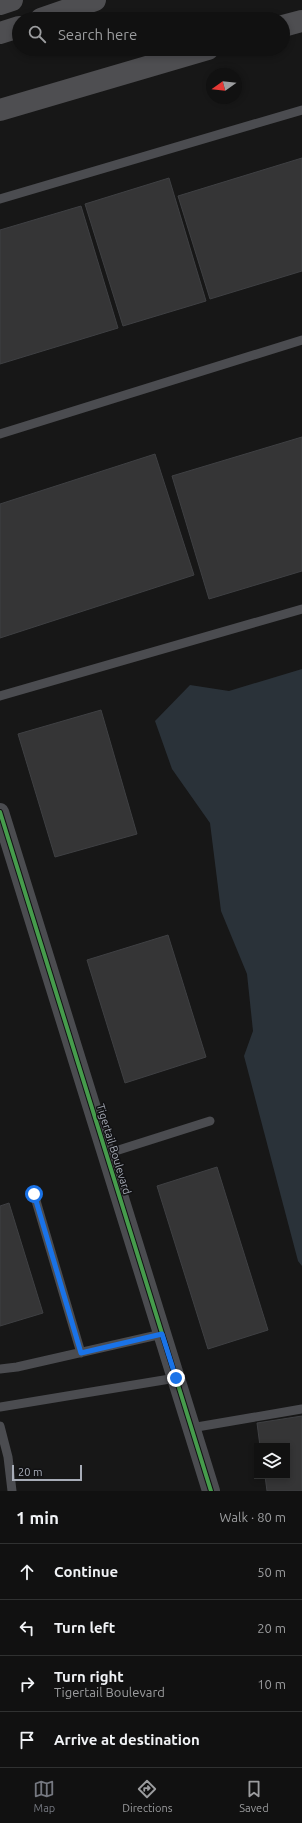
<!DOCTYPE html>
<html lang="en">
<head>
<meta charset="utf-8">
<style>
	body { margin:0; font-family:Ubuntu,sans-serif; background:#1e1f1f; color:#f1f3f6 }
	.controls { position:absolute; right:12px; bottom:12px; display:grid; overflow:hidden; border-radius:0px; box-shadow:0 2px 6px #0003 }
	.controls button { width:36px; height:36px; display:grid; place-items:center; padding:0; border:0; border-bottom:1px solid #303131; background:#111; color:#f1f3f6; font:20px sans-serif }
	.compass { position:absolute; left:206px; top:68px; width:36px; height:36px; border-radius:50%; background:#111; box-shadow:0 2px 6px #0003; rotate:255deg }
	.scale { position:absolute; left:12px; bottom:10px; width:70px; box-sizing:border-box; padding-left:4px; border:2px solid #a8adb8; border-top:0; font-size:11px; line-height:14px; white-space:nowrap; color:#a8adb8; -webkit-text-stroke:3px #111113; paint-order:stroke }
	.stop { position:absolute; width:12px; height:12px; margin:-9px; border:3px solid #1a73e8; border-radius:50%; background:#fff }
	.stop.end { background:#1a73e8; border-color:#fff; box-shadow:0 1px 4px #0008 }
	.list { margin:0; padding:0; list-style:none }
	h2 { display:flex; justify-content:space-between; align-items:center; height:52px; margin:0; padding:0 16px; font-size:17px }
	h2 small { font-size:13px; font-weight:400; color:#9c9d9f }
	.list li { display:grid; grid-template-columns:26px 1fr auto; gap:12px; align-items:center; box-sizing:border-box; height:56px; padding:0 16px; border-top:1px solid #303131 }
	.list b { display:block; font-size:15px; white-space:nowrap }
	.list p { margin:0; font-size:13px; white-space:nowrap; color:#9c9d9f }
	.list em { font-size:13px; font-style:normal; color:#9c9d9f }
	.icon { flex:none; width:22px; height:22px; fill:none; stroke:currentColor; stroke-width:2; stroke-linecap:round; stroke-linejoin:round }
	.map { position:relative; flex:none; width:302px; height:1491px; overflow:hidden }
	.search { position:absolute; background:#111; box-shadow:0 2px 6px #0003; left:12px; right:12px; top:12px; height:44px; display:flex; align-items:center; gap:10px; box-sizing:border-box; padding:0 14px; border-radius:22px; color:#9c9d9f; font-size:15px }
	.sheet { height:276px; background:#111 }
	nav { display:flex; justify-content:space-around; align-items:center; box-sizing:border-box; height:56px; border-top:1px solid #303131; background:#111; font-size:11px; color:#9c9d9f }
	nav a { display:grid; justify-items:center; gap:2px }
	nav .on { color:#757880 }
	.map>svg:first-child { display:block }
	.water { fill:#2a3239 }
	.building { fill:#353536; stroke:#3f4043 }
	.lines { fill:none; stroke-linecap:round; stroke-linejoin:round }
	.service { stroke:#4b4c50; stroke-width:9 }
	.minor { stroke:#4b4c50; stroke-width:18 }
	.motorway { stroke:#4e4e51; stroke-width:22 }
	.cycleway-casing { stroke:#111113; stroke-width:6 }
	.cycleway { stroke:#469c4c; stroke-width:4 }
	.route { stroke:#1a73e8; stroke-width:5 }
	.labels { text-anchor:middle; stroke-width:3; stroke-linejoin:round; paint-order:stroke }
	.street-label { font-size:11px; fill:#a8adb8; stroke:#111113 }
</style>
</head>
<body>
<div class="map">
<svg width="302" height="1491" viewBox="0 0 302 1491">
	<rect width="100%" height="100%" fill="#171717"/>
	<path class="water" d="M302 669V1266L298 1261 244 1056 253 1031 247 974 221 911 210 823 172 769 155 721 190 685 229 691Z"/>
	<path class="building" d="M302 158V271L210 299 178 196Z
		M169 178 206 301 123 326 85 204Z
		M81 206 118 328 0 364V230Z
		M302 437V571L209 599 172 476Z
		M155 454 194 575 0 638V504Z
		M101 710 137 834 55 857 18 734Z
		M168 935 206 1057 125 1083 87 960Z
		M217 1167 268 1330 208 1349 157 1186Z
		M9 1203 43 1313 0 1326V1206Z
		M302 1416V1491H267L265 1476H287V1446H260L257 1423Z"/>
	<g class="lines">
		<path class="service" d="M0 199 302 110
			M0 434 302 340
			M0 696 302 609
			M106 1154 210 1121
			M34 1194 81 1353
			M0 1369 17 1367 162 1334
			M0 1407 176 1378
			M0 1426 8 1457 12 1491
			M191 1428 302 1409"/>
		<path class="minor" d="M0 812 211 1491"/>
		<path class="motorway" d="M0 4 12 0
			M41 19 95 0
			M283 26 302 21
			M0 33 19 27
			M0 110 208 49"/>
		<defs>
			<path id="cycleway" d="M0 812 211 1491"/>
		</defs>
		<use href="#cycleway" class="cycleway-casing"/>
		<use href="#cycleway" class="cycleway"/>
	</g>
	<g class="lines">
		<path class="route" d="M34 1194 81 1353 162 1334 176 1378"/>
	</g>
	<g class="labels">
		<g class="street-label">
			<text transform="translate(114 1149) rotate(73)" y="4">Tigertail Boulevard</text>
		</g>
	</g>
</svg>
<div class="controls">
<button><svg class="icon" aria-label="layers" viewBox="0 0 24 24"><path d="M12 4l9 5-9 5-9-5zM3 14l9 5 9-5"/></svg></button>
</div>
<svg class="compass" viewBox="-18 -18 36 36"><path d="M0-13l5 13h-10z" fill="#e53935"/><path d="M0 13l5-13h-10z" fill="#9c9d9f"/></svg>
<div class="scale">20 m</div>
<div class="stop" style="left:34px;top:1194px"></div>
<div class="stop end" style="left:176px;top:1378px"></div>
<div class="search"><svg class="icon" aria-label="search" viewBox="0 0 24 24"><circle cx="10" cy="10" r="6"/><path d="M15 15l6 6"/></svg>Search here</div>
</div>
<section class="sheet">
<h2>1 min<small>Walk · 80 m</small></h2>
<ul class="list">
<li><svg class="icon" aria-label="ahead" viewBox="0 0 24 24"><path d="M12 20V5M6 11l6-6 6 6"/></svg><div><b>Continue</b></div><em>50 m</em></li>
<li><svg class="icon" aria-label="left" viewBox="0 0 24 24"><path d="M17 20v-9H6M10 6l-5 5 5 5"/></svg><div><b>Turn left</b></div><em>20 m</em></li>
<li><svg class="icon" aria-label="right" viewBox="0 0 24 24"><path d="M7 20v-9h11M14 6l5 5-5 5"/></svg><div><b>Turn right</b><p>Tigertail Boulevard</p></div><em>10 m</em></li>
<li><svg class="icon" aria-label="arrive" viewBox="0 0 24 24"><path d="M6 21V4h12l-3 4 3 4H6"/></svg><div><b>Arrive at destination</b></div></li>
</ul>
</section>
<nav>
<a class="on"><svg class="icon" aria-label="map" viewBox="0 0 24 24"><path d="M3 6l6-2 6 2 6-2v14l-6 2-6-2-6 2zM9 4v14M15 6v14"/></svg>Map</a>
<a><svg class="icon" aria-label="directions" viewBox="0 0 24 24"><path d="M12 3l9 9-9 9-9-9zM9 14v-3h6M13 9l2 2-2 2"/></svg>Directions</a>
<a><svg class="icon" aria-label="saved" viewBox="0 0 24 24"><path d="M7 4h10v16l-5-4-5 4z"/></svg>Saved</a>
</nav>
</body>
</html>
